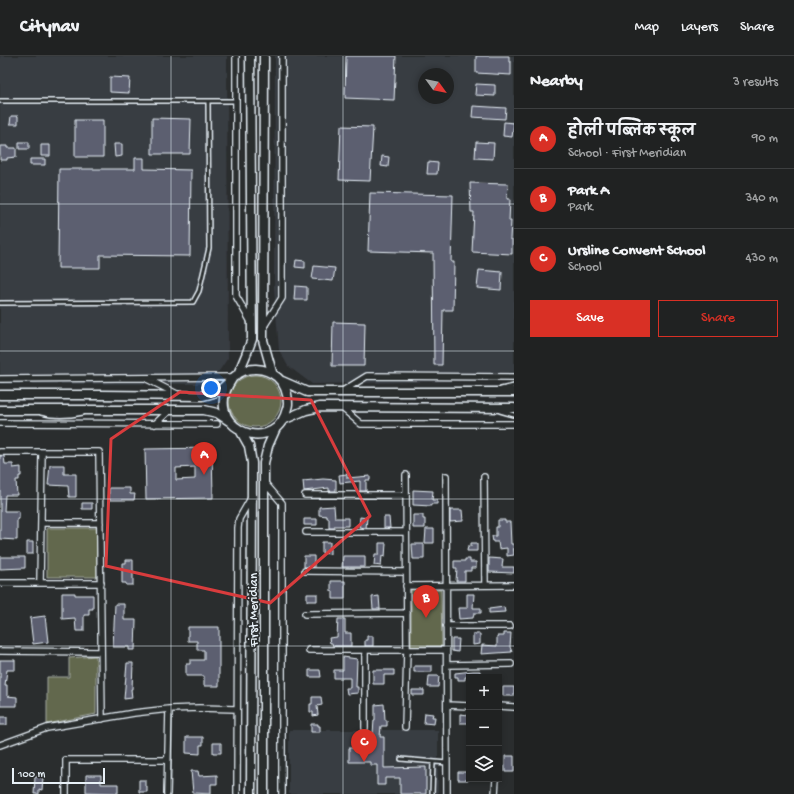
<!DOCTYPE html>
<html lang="en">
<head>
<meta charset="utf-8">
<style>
	body { margin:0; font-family:"Gochi Hand","Playpen Sans Deva",sans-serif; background:#282a2a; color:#f1f3f6 }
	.controls { position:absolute; right:12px; bottom:12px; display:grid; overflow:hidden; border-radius:0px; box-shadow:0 2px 6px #0003 }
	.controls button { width:36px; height:36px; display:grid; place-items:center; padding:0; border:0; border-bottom:1px solid #3d3f40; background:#202222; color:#f1f3f6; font:20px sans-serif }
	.compass { position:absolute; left:418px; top:12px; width:36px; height:36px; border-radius:50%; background:#202222; box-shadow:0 2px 6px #0003; rotate:123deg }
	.scale { position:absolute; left:12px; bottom:10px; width:93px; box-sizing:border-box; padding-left:4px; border:2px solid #e8f1f8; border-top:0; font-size:11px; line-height:14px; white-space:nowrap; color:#e8f1f8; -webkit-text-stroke:3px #2a2d2e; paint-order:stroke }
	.you { position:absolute; left:211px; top:332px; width:14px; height:14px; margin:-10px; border:3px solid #fff; border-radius:50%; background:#1a73e8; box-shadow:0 0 0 6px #1a73e833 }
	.badge { display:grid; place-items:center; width:26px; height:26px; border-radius:50%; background:#d93025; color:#fff; font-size:13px; font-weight:700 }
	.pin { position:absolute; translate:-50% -33px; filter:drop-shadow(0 1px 2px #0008) }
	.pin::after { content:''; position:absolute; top:21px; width:14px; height:12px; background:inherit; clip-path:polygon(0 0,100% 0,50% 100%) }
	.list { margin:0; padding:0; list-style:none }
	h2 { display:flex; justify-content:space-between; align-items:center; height:52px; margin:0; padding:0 16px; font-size:17px }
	h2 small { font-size:13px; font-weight:400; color:#a2a4a5 }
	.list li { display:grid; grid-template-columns:26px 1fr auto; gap:12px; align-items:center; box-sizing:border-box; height:60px; padding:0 16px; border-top:1px solid #3d3f40 }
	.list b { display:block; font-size:15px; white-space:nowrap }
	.list p { margin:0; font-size:13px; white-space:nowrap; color:#a2a4a5 }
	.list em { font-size:13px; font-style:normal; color:#a2a4a5 }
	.actions { display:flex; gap:8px; padding:12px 16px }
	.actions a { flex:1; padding:9px 0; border:1px solid #d93025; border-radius:0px; text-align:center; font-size:14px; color:#d93025 }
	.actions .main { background:#d93025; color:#fff }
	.icon { flex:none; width:22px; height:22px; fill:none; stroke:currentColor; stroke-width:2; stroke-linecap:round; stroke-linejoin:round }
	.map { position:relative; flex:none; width:514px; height:738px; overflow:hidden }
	header { display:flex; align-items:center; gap:24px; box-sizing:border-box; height:56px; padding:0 20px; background:#202222; border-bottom:1px solid #3d3f40 }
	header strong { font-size:19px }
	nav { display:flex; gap:22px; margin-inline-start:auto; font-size:14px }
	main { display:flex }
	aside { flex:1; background:#202222 }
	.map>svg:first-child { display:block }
	.built { fill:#393c42; fill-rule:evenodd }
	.green { fill:#62684e; stroke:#a5aca3 }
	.building { fill:#5b5e70; stroke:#e8f1f8; fill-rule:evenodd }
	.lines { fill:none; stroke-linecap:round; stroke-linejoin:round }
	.lane-casing { stroke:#e8f1f8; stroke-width:6 }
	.street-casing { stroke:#e8f1f8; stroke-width:8 }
	.secondary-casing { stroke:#e8f1f8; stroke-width:11 }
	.lane { stroke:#2a2d2e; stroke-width:3 }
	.street { stroke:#2a2d2e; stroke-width:5.5 }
	.secondary { stroke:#2a2d2e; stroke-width:8 }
	.marked { fill:none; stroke:#d83c3d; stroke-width:3; stroke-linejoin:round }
	.grid { fill:none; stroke:#e8f1f8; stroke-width:1; stroke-opacity:0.55 }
	.labels { text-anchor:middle; stroke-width:3.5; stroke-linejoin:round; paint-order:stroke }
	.street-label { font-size:13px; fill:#e8f1f8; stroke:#2a2d2e }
</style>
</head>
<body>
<header>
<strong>Citynav</strong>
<nav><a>Map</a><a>Layers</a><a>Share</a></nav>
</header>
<main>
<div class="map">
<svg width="514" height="738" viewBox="0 0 514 738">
	<rect width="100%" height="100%" fill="#2a2d2e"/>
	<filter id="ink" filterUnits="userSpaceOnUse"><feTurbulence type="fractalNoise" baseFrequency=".025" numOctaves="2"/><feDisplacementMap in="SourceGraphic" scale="8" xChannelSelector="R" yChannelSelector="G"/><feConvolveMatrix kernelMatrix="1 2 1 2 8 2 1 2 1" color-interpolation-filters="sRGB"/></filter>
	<g filter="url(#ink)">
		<path class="built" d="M0 0H227L228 302 219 315 202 328H0Z
			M275 0H514V324L312 328 288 310 279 294 274 232ZM424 18H448V42H424Z
			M289 674H438V738H289Z"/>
		<path class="green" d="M229 345a26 26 0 1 1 52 0a26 26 0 1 1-52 0Z
			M47 472H97V521H47Z
			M411 534H441L442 590H411Z
			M96 600V658L47 668V621H69V602Z"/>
		<path class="building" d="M346 0H396L394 44 345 42Z
			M476 0H509V6H511V19L476 17Z
			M110 21 130 22 129 37 110 36Z
			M476 28 495 29V40L475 39Z
			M473 50 506 52 505 63 472 61Z
			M11 60H18V68H10Z
			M152 62 191 63 190 98H152Z
			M75 64H103V101H75Z
			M504 66 514 67 512 81 503 80Z
			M341 70 373 71 370 125 339 124Z
			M19 86H29V93H19Z
			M476 86 494 87 493 103 475 102Z
			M114 88H122V100L115 101Z
			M41 89H50V100H41Z
			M0 90H7V92H16V101L7 102V104H0Z
			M382 100 389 101 388 111 381 110Z
			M135 102H144V113L191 114 190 200 100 199V212H58L59 113H135Z
			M30 103H45V109H30Z
			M428 106 438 107 437 118H427Z
			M470 127 508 128 507 143H510L509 165H511L510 183H512V198L472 196 474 156H471Z
			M370 137 453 139 451 206H454L453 254H443L442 309H434L433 197 368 195Z
			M296 204 305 205V212L295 211Z
			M314 210 335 212 333 225 312 223Z
			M479 214 502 216 501 234 477 232Z
			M295 230 307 231V244H294Z
			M333 266 365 267 364 310H332Z
			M212 392 213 442 146 443 145 393ZM195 411V423L176 424V412Z
			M0 400H4L5 408H13V412L21 411V420H19V424H16L17 439H5L4 455H19V463H17V484L0 483Z
			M50 409H64V418H76V441H69L68 430 48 429Z
			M347 418V422L370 420V424H366V435H360V425L340 427 339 419Z
			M323 423 336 424V435H329V432L304 435 303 425Z
			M109 432H130V438H135L134 444H109Z
			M413 434 433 435 432 444H437V448H431V450L413 449Z
			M82 447H92V453H82Z
			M334 450 335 462H348V470H334V472H329V462H327V460L319 459V451Z
			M450 454H462L463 465 450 466Z
			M413 459H423V463H425V472H413Z
			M360 461 367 462 366 472 359 471Z
			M384 461H389L390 472H384Z
			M304 463H317V469H304Z
			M498 464H505V466H510L511 488H513L514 499 507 500V492L499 493 498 486H493L492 480H496V471H498Z
			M426 473H434V487H425Z
			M27 486H33V498H27Z
			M322 486H330V498L322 497Z
			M379 487H386L385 501 382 500 381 510 374 509 375 498H379Z
			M471 487H477V495H467L468 490H471Z
			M412 488H424V503H413Z
			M304 500H314V511H304Z
			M343 500H365V511H342Z
			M0 501H25V512L0 513Z
			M489 502 503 503 502 511H514V517L489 516Z
			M465 503H470V506H476V512H471V515H465V525H456L457 512H454V505H465Z
			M126 504H133V529H126V527H122V507H126Z
			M331 525H345V543H333V535H331Z
			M62 537H75V539H93V553H89V559H84V575H76L75 562 62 563Z
			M307 538H317V545H307Z
			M467 538H474L473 552H481V557H474L473 562 459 563 458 552H467Z
			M379 540 380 553H373L372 541Z
			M115 548H124V564H136L135 594H129V591H113Z
			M504 551 505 556 489 557V553Z
			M45 560 48 586 33 588 30 562Z
			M338 563H345V577H351V590H333L332 587H330L329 582 337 581Z
			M188 571H219V630H204V620H186V608H190V604H204V594H197V585H188Z
			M504 577H511L510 591 512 596 481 598 482 589 497 590V580H504Z
			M473 578H480V588L473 589Z
			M367 580H373V590H365V584H367Z
			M452 583H459L458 596 452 595Z
			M343 601 357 603 356 631H358V637L347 638 346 632H350V622H334V614H343Z
			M0 604H15V614H7L5 629H7V640L17 641V650H0Z
			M127 607H133L132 633H131L132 642 124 643Z
			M414 610H432V616H414Z
			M309 614H320L321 621H309Z
			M373 614H394V619H384V628H373Z
			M473 615H480V621H465V624H458V621H455V617Z
			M429 620H439L438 631H428Z
			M503 631H514V640H503Z
			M412 634H424V639H412Z
			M312 641H321L322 649 317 650 318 659 313 660V656H310V648H312Z
			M384 648 385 664H387V670H381L380 681H384V712L426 711V738H400V722H385V729H377V709H370V706H349V692H372L374 664H375V649Z
			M425 657 433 658 432 661H435L434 668 424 667Z
			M460 658 469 659V667H460Z
			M0 661H7V669H0Z
			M311 668H318V670H320V676H311Z
			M186 681H203V689H200V698L186 697Z
			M213 687H221V697H213Z
			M505 700H514V716H505Z
			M191 715H198L199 720 217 719V728H211V738L193 737Z
			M458 716H469V724H458Z
			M86 719H101V728H118V737L86 736Z
			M35 721H43L42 734 39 733V738H34Z
			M139 724H145V730H147V736H139Z"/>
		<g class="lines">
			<defs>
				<path id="lane" d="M0 45H236
					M0 247 193 246 199 235 209 192 208 45
					M501 333 514 330
					M500 355 514 359
					M41 357C55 361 69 360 83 357
					M401 703 447 707
					M432 738 433 706"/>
				<path id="street" d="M236 0V240L251 266
					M264 270 282 242V0
					M0 323 234 321
					M147 323 179 339
					M341 336 367 320 514 321
					M341 351 361 368H514
					M0 367 217 368
					M155 368 170 354
					M0 396H99L102 663
					M446 420 447 738
					M484 421 485 529
					M264 426 282 447V738
					M305 439H406
					M41 467H100
					M306 476H406
					M305 515 406 516
					M0 527H101
					M40 527 42 396
					M406 530 514 529
					M305 558 407 557
					M446 570H510
					M309 594H446
					M365 594V672
					M0 595 101 596
					M447 609 511 608
					M447 649 469 650
					M499 650 514 651
					M405 671 407 594 406 419
					M0 689 47 672 134 657 169 653 199 652 236 653
					M66 738V704H167
					M167 738 169 653
					M237 738 238 472 239 463 251 442
					M495 738 496 723"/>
				<path id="secondary" d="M264 0 263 284 272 316
					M238 318 246 299 252 283 250 0
					M282 325 307 336H514
					M0 339H100L202 340C206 339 212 338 216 336 223 333 229 325 235 320 247 310 265 311 277 321 285 328 288 337 288 348 288 351 286 355 285 359 269 400 200 370 232 323
					M0 354H204L217 357 229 365
					M283 364 306 354 320 351 514 352
					M240 374 249 390 252 407 251 738
					M264 738V407L268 390 276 372"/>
			</defs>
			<use href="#lane" class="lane-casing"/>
			<use href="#street" class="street-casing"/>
			<use href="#secondary" class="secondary-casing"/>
			<use href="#lane" class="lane"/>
			<use href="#street" class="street"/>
			<use href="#secondary" class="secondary"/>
		</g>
	</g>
	<path class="marked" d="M180 336 311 344 370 460 270 547 106 510 111 383Z"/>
	<path class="grid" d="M171 0V738M343 0V738M0 148H514M0 295H514M0 443H514M0 590H514"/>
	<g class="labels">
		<g class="street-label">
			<text transform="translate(252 554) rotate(-90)" y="5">First Meridian</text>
		</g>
	</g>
</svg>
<div class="controls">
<button>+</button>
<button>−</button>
<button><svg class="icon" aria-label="layers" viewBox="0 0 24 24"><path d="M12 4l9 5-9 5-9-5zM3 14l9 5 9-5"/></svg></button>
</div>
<svg class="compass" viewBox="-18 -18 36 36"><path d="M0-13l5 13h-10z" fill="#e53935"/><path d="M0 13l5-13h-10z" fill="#a2a4a5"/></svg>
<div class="scale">100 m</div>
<div class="you"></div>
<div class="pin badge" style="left:204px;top:419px">A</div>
<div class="pin badge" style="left:426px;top:562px">B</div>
<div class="pin badge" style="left:364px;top:706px">C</div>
</div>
<aside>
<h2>Nearby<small>3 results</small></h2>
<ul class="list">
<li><span class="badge">A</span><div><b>होली पब्लिक स्कूल</b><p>School · First Meridian</p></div><em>90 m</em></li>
<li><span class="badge">B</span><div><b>Park A</b><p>Park</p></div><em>340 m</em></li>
<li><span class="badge">C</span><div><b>Ursline Convent School</b><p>School</p></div><em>430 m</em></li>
</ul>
<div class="actions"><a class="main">Save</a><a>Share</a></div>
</aside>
</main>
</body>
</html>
